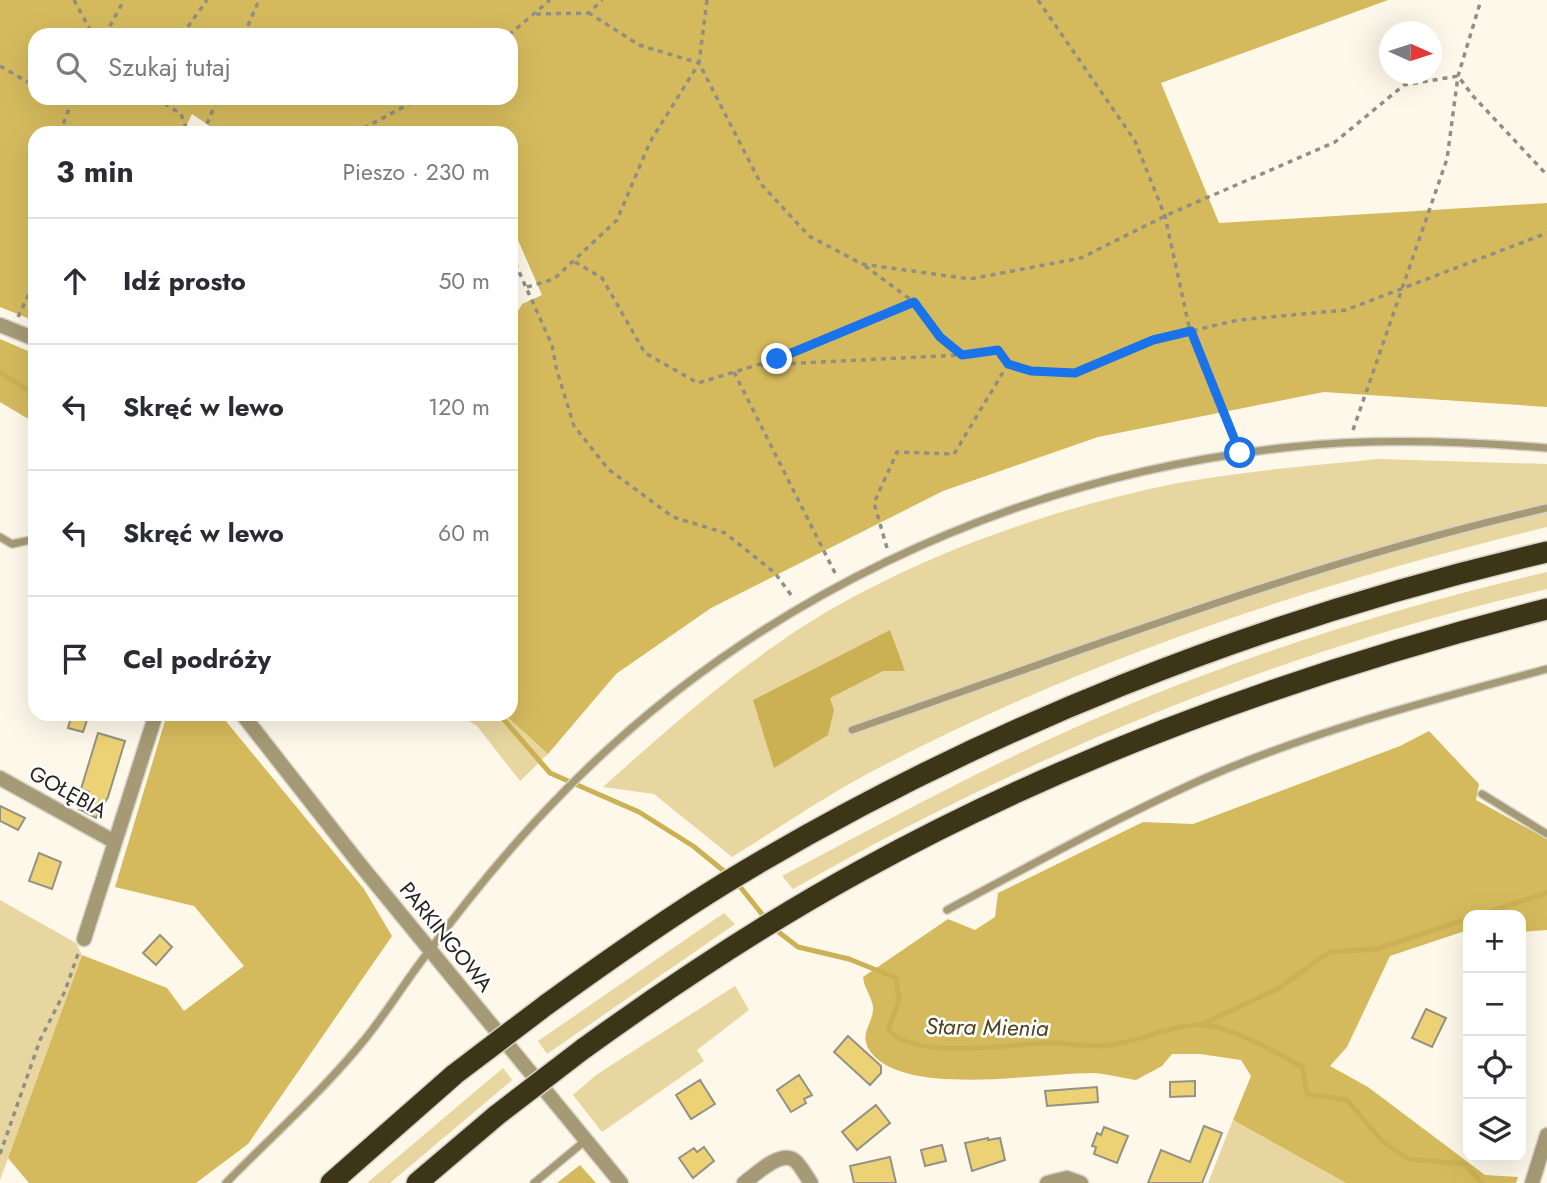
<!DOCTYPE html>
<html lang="pl">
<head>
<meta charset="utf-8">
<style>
	body { margin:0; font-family:Jost,sans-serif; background:#f7f7f7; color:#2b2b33 }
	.controls { position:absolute; right:21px; bottom:21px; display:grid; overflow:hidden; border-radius:14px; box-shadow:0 7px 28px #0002 }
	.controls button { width:63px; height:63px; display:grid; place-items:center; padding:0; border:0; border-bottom:2px solid #e1e1e2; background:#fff; color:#2b2b33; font:35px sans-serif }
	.compass { position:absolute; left:1379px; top:21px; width:63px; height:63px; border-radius:50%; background:#fff; box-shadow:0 7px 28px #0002; rotate:93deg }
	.stop { position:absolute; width:21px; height:21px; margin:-16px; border:5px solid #1a73e8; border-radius:50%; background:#fff }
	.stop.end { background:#1a73e8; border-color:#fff; box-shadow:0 2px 7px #0008 }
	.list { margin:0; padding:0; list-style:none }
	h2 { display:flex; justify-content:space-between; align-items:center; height:91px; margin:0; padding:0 28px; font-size:30px }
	h2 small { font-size:23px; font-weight:400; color:#7c7c81 }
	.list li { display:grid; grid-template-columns:46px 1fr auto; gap:21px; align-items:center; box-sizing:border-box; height:126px; padding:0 28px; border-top:2px solid #e1e1e2 }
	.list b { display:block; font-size:26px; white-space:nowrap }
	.list em { font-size:23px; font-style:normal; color:#7c7c81 }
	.icon { flex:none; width:38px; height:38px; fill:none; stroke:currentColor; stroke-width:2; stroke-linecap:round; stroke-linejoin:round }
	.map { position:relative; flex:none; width:1547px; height:1183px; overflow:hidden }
	.search { position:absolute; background:#fff; box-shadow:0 7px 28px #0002; left:28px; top:28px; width:490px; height:77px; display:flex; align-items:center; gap:18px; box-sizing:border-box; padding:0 24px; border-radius:21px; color:#7c7c81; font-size:26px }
	.panel { position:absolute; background:#fff; box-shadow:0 7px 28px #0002; left:28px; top:126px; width:490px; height:595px; border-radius:21px }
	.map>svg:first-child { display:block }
	.green { fill:#e7d69f }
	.forest { fill:#d5ba5d; fill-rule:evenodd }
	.water { fill:#ccb154 }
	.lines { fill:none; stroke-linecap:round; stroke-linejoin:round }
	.stream { stroke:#ccb154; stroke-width:5 }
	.building { fill:#edd275; stroke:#959184; stroke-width:2 }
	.service-casing { stroke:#d6d2c5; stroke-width:10 }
	.minor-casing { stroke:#d6d2c5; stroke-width:17 }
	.motorway-casing { stroke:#d6d2c5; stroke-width:24 }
	.path { stroke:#918e84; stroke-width:3.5; stroke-dasharray:5 5; stroke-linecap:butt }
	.service { stroke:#a59a75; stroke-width:7 }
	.minor { stroke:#a59a75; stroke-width:14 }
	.motorway { stroke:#3d3517; stroke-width:21 }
	.motorway-bridge-casing { stroke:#d6d2c5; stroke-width:24; stroke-linecap:butt }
	.motorway-bridge { stroke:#3d3517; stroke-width:21 }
	.route { stroke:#1a73e8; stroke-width:9 }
	.labels { text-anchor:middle; stroke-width:5; stroke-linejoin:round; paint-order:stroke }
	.street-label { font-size:21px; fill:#272520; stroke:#fff }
	.water-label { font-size:23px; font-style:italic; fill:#4f441d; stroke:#fff }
</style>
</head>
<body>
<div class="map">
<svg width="1547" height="1183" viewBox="0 0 1547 1183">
	<rect width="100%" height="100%" fill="#fdf8e9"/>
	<path class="green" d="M1378 459 1547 464V527C1309 585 1085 659 867 774 821 799 777 829 732 857L654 794 603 787C662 734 721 682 787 637 896 563 1044 510 1173 484 1241 471 1310 466 1378 459Z
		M1547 572V589C1281 650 1030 754 793 889L782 876C888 820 993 762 1104 715 1247 654 1396 607 1547 572Z
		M458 714H504L548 754 520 781 477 726Z
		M0 900 76 943 82 955 0 1180Z
		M724 913 735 924 547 1054 538 1041Z
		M735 986 749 1010 697 1050 704 1061 602 1132 573 1095 596 1075Z
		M503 1068 512 1080 390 1183H367Z
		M1233 1120 1346 1183H1208Z"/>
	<path class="forest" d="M0 0H1388L1161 83 1219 223 1547 203V407L1324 392 1098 437 943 491 711 608 616 674 548 754 504 714H511V324L522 304 542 295 511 224V133H220L192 114 183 133H35V321L0 307ZM511 35V98H35V35Z
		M0 339 35 354V423L0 402Z
		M167 714H220L364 889 392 936 248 1144 196 1183H29L8 1158 82 955 167 988 184 1011 244 966 194 906 115 887Z
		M1429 731 1479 784 1476 800 1547 839V930L1521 932V915H1468V930L1390 956 1347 1047 1330 1066 1368 1087 1485 1175 1518 1177 1516 1183H1346L1233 1120 1251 1076 1241 1060 1200 1054H1172L1162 1066 1136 1080C1123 1078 1108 1074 1094 1073 1043 1072 897 1100 868 1048 860 1032 874 1022 873 1007 872 997 864 988 863 977L948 919 975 930 995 917 998 893 1143 822 1193 824 1400 746Z
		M580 1165 596 1183H557Z"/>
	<path class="water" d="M890 630 905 671H883L830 698 834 710 828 735 774 768 753 700Z"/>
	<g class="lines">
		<path class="stream" d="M0 372 35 395
			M499 714 550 773 639 812 693 846 730 876
			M737 883 766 919
			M1479 915 1547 893
			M772 927 798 947 849 959 896 978 899 1001 888 1029C914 1062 1012 1043 1052 1043 1071 1043 1092 1048 1111 1045 1140 1041 1168 1026 1199 1025 1227 1024 1278 1053 1302 1067L1307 1094 1347 1100 1382 1141 1408 1159 1465 1164 1482 1183
			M1202 1024 1278 989 1329 952 1376 949 1468 919"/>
	</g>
	<path class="building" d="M72 714H89L83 732 68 728Z
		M98 733 125 741 108 797 96 818 79 809 89 792 81 789Z
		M0 806 25 818 18 830 0 821Z
		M39 853 61 862 52 889 29 881Z
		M160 935 172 947 156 965 143 953Z
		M1426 1009 1446 1018 1432 1047 1412 1038Z
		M848 1036 881 1066V1073L870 1085 834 1052Z
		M799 1075 812 1095 804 1099 806 1103 791 1112 777 1090Z
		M700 1080 715 1104 691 1119 676 1095Z
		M1195 1081V1096L1170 1097V1082Z
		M1097 1087 1098 1102 1047 1106 1045 1091Z
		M876 1105 890 1123 857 1150 842 1132Z
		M1204 1126 1222 1133 1202 1183H1148L1161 1150 1190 1162Z
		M1104 1127 1128 1136 1117 1163 1094 1154 1096 1147 1092 1146 1097 1133 1101 1135Z
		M988 1138V1140L1000 1138 1005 1160 972 1171 965 1143Z
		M942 1145 946 1161 925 1166 921 1150Z
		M704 1147 714 1161 693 1178 679 1158 694 1148 697 1152Z
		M890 1157 896 1183H854L850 1166Z"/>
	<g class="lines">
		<defs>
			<path id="service" d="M0 537 12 544 35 539
				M852 730C1082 651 1309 562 1547 508
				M1482 794 1547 834
				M947 910C1031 865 1116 818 1203 779 1312 731 1432 700 1547 669
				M226 1183C272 1136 323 1091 365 1039 387 1012 405 982 426 955 464 904 505 853 549 807 743 602 1011 476 1291 447 1376 438 1462 441 1547 448
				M534 1183 586 1140"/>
			<path id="minor" d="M0 325 35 339
				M242 714 358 862 621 1183
				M0 778 115 842
				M84 939 156 714
				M744 1183C755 1175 780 1150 794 1160 800 1164 806 1176 811 1183
				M1047 1183 1067 1178 1081 1183
				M1532 1183 1547 1135"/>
			<path id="motorway" d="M546 1005C604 963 663 921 725 883 978 729 1259 619 1547 552
				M583 1049C673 984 765 923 862 870 1076 752 1311 669 1547 609
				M331 1183 455 1074
				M417 1183 497 1115"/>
		</defs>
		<use href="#service" class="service-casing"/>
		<use href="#minor" class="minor-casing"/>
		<use href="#motorway" class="motorway-casing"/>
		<path class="path" d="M74 0 93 35
			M707 0 699 63 761 184 809 236 862 264 970 279 1081 258 1165 216 1335 142 1404 85 1458 76 1473 96 1547 175
			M1038 0 1135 141 1165 216 1190 331 1236 444
			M536 14 589 13 602 0
			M105 35 124 0
			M182 35 207 0
			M244 35 259 0
			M509 35 550 0
			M0 66 35 86
			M156 98 181 114 188 133
			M60 133 73 98
			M203 133 218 98
			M355 133 420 98
			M511 254 552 345 557 371 574 426 608 469 673 517 725 533 775 573 794 599
			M575 262 602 278 645 353 698 383 777 359 914 302
			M865 266 914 302 940 337 962 355 998 350 1008 364 1031 371 1075 373 1153 340 1238 320 1346 310 1547 233
			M527 287 554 279 617 220 650 142 699 63 639 45 589 13
			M18 317 35 281
			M761 365 962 355
			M734 372 837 577
			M1353 430 1447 159 1458 76 1481 0
			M887 548 874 503 897 452 954 454 1008 364
			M0 1154 40 1040 65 991 79 951"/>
		<use href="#service" class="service"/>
		<use href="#minor" class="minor"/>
		<use href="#motorway" class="motorway"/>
		<defs>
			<path id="motorway-bridge" d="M455 1074 546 1005
				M497 1115 583 1049"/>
		</defs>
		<use href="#motorway-bridge" class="motorway-bridge-casing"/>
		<use href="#motorway-bridge" class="motorway-bridge"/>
	</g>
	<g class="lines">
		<path class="route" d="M777 359 914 302 940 337 962 355 998 350 1008 364 1031 371 1075 373 1153 340 1191 331 1240 453"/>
	</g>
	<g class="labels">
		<g class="street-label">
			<text transform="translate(68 792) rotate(29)" y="7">GOŁĘBIA</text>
			<text transform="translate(446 937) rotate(51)" y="7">PARKINGOWA</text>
		</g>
		<g class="water-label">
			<text transform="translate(987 1027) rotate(1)" y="8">Stara Mienia</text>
		</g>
	</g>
</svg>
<div class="controls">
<button>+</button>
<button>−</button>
<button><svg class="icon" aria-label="locate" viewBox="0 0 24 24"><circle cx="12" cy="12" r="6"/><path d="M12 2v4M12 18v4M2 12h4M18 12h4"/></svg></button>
<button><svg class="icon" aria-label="layers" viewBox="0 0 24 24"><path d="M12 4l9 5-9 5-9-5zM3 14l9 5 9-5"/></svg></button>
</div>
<svg class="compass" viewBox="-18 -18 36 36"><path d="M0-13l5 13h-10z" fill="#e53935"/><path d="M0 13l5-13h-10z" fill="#7c7c81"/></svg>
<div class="stop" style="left:1240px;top:453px"></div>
<div class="stop end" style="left:777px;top:359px"></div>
<div class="search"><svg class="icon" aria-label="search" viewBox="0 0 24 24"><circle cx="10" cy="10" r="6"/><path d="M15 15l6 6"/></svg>Szukaj tutaj</div>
<section class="panel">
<h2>3 min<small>Pieszo · 230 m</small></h2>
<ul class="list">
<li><svg class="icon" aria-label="ahead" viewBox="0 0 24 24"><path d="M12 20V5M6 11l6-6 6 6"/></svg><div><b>Idź prosto</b></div><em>50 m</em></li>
<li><svg class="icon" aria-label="left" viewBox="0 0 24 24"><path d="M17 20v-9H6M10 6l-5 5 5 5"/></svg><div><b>Skręć w lewo</b></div><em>120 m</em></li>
<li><svg class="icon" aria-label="left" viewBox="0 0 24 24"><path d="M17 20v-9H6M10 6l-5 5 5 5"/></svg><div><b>Skręć w lewo</b></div><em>60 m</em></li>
<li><svg class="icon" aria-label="arrive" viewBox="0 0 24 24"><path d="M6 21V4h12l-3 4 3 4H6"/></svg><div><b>Cel podróży</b></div></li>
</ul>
</section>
</div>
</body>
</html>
